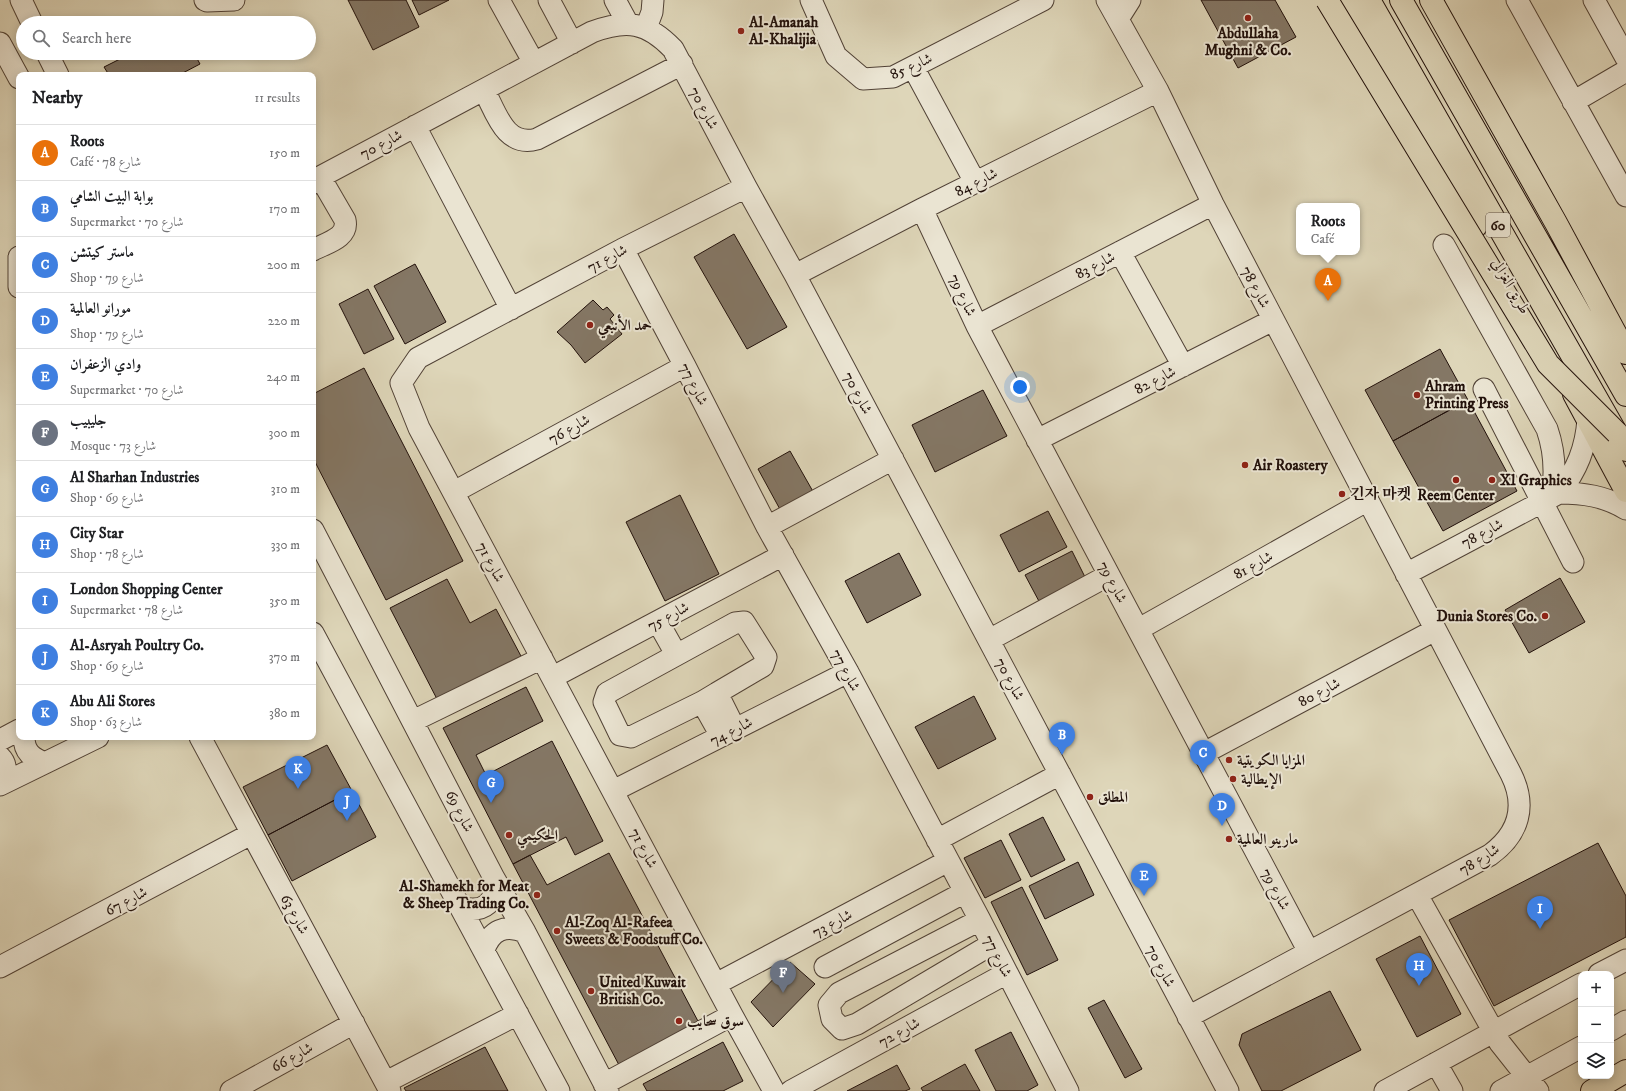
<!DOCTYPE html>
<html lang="en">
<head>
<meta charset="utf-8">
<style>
	body { margin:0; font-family:"IM FELL DW Pica",Amiri,"Noto Serif KR",serif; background:#f6f6f6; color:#202124 }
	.controls { position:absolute; right:12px; bottom:12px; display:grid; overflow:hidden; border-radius:8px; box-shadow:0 2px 10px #0003 }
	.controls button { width:36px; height:36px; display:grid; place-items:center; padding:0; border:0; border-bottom:1px solid #e0e0e0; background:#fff; color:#202124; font:20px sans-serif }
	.you { position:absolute; left:1020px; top:387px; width:14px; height:14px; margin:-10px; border:3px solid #fff; border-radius:50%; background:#1a73e8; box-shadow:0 0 0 6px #1a73e833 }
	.badge { display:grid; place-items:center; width:26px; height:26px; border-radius:50%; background:#8f2418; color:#fff; font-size:13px; font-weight:700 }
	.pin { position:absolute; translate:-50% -33px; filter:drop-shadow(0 1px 2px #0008) }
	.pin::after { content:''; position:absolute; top:21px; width:14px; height:12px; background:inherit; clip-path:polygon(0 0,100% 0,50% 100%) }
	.popup { position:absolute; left:1296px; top:203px; width:64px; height:52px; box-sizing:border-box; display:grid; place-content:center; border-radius:8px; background:#fff; filter:drop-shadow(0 1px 3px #0005); font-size:13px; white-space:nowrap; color:#757577 }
	.popup b { font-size:15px; color:#202124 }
	.popup::after { content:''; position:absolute; left:50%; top:100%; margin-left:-8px; border:8px solid transparent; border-top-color:#fff }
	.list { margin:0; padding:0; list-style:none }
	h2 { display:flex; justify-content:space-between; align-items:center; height:52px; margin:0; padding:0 16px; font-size:17px }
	h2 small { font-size:13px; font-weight:400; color:#757577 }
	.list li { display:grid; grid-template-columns:26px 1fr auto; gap:12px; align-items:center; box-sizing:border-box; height:56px; padding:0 16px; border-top:1px solid #e0e0e0 }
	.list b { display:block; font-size:15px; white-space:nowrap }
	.list p { margin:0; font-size:13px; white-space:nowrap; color:#757577 }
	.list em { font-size:13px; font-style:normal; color:#757577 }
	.icon { flex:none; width:22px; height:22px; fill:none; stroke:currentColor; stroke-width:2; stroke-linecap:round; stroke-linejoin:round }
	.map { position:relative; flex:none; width:1626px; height:1091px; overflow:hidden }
	.search { position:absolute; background:#fff; box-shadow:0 2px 10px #0003; left:16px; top:16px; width:300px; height:44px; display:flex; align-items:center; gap:10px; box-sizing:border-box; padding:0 14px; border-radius:22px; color:#757577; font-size:15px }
	.panel { position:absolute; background:#fff; box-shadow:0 2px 10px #0003; left:16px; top:72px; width:300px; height:668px; border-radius:8px }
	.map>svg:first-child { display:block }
	.building { fill:#847765; stroke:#22110b }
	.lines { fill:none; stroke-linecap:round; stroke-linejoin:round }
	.minor-casing { stroke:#514236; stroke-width:23 }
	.major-casing { stroke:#22110b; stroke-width:24 }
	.highway-casing { stroke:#22110b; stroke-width:24 }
	.minor { stroke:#eae4d2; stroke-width:21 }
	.major { stroke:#ded6b9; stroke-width:22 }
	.highway { stroke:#ded6b9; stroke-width:22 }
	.highway-bridge-casing { stroke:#22110b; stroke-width:24; stroke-linecap:butt }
	.highway-bridge { stroke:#ded6b9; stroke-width:22 }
	.poi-dot { fill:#8f2418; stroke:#eae4d2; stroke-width:1.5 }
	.labels { text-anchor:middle; stroke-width:4; stroke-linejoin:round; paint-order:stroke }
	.shield { fill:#eae4d2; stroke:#5e5047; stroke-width:1 }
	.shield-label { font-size:14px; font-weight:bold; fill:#22110b }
	.poi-label { font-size:15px; font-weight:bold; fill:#22110b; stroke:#eae4d2; text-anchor:start }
	.street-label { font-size:15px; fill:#22110b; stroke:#eae4d2 }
</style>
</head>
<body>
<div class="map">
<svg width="1626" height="1091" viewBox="0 0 1626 1091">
	<rect width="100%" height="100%" fill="#ded6b9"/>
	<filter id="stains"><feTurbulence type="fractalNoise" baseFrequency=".005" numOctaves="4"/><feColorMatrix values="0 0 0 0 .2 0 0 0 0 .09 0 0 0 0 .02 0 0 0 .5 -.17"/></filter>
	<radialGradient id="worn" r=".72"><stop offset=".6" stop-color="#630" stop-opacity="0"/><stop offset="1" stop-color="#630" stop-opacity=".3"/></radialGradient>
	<path class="building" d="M348 0H406L419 27 373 50Z
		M412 0H449L419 15Z
		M1201 0H1275L1296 37 1238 68Z
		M132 53H194L200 64 179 75H109L104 67Z
		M734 234 787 327 747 349 694 257Z
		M415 264 446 322 405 344 374 286Z
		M368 289 394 339 364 354 339 304Z
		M593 300 603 310 607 307 614 315 610 319 622 334 585 363 571 345 557 332Z
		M1440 349 1468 400 1393 441 1365 390Z
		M364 368 463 561 386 600 313 458V394Z
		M983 390 1007 436 935 472 912 425Z
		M1468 400 1517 491 1443 531 1393 441Z
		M790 451 815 495 782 513 758 469Z
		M680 495 719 574 665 601 626 522Z
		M1048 511 1067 547 1019 572 1000 535Z
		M1072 551 1087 581 1041 605 1025 575Z
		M899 553 921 595 867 623 845 581Z
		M1560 578 1585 622 1529 653 1505 610Z
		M447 579 470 623 496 609 522 658 438 701 390 608Z
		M526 687 543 721 476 755 486 775 552 741 603 841 575 855 566 837 513 864 443 728Z
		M974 696 996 739 938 769 915 727Z
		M327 745 352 791 268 835 243 787Z
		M352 791 376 837 292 881 268 835Z
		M1043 817 1065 860 1031 877 1009 834Z
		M1001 840 1021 880 985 898 964 858Z
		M1598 843 1626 896V937L1494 1006 1449 920Z
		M609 853 699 1023 619 1065 513 864 530 855 547 885Z
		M1078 862 1094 895 1045 919 1029 886Z
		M1022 887 1058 960 1027 975 991 902Z
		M1420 936 1461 1014 1417 1037 1376 959Z
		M790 962 815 984 773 1027 751 1002Z
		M1330 991 1361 1050 1281 1091H1262L1239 1045 1242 1034Z
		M1104 1000 1142 1069 1125 1078 1088 1008Z
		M1011 1032 1038 1085 1027 1091H996L975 1050Z
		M723 1042 743 1081 723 1091H647L643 1084Z
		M485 1047 508 1091H406L404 1088Z
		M965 1064 980 1091H923L921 1088Z
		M897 1065 910 1089 905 1091H847Z"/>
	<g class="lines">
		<defs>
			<path id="minor" d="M21 0 32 23
				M205 0 207 1 234 0
				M499 0 534 63
				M549 0 572 43
				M615 0 628 24
				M811 0 836 56 863 79 893 77 1043 0
				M1107 0 1158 91 1213 204 1511 774C1527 806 1519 834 1490 855L1188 1017
				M1517 0 1626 196
				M1594 0 1626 58
				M1118 19 1130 0
				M646 28 652 12 653 0
				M0 43 19 78
				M47 53 58 75
				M913 67 975 182
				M484 90C496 112 505 148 537 139L682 64
				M1573 102 1626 71
				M415 126 511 309
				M313 183 320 177 592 32C627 19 647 22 673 49L746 187 795 275 1228 1091
				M746 187 623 249 418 358 401 383 419 428 732 1015 774 1091
				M922 209 977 326 1309 952
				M1444 245 1547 429C1555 452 1556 472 1552 496
				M623 249 685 366 767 527 848 672 980 920 1068 1091
				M313 250C326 243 349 238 345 220L320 177
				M1120 252 1183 366
				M19 257V287
				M795 275 922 209 1158 91
				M977 326 1213 204
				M1484 389 1573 562
				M1037 440 1273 320
				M454 492 685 366
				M1559 493C1583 493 1605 496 1626 509
				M767 527 893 459
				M313 530 494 878 525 932 608 1091
				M1406 574 1559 493C1577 470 1586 448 1588 419
				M658 622 676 654
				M1139 629 1368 500
				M313 633 559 1091
				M989 640 1109 575
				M553 677 783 555
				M717 693 702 702 631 737 620 735 604 702 607 693 735 623 744 622 766 657 763 666 717 693 735 729
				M702 702 721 736
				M413 721 542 658
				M24 737C24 752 32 758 45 763
				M200 737 390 1091
				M0 740 19 730
				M1204 753 1435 630
				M0 757C8 765 6 775 0 783
				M0 785 98 737
				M613 791 848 672
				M937 840 1060 774
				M1417 895 1500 1043 1538 1091
				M460 907C484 914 498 902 494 878
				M980 920 839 993 829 1005 832 1019 842 1029 857 1024 992 944
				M484 950C491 930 505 924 525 932
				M0 967 251 834
				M825 967 965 892
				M1599 974 1626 960
				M716 984 948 861
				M1611 1030 1626 1021
				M1436 1063 1452 1091
				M386 1082 518 1014
				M604 1084 732 1015
				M231 1091 354 1023
				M791 1091 1007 973
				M1385 1091 1581 984
				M1501 1091 1581 1047"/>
			<path id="major" d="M1346 0 1476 226
				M1574 394 1626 491
				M1592 1091 1626 1071"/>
			<path id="highway" d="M1369 0 1626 450
				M1401 0 1626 395
				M1431 0 1556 223 1626 353"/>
		</defs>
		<use href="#minor" class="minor-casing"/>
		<use href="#major" class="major-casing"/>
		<use href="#highway" class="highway-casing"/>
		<use href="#minor" class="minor"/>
		<use href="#major" class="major"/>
		<use href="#highway" class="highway"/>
		<defs>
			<path id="highway-bridge" d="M1327 0 1548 364 1617 433"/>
		</defs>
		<use href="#highway-bridge" class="highway-bridge-casing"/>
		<use href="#highway-bridge" class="highway-bridge"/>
	</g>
	<g class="poi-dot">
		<circle cx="1248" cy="18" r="4"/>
		<circle cx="741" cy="31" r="4"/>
		<circle cx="590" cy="325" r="4"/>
		<circle cx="1417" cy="395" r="4"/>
		<circle cx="1245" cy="465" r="4"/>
		<circle cx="1456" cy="480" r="4"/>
		<circle cx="1492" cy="480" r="4"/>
		<circle cx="1342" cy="494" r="4"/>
		<circle cx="1545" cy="616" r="4"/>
		<circle cx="1229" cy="760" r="4"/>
		<circle cx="1233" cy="779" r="4"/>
		<circle cx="1090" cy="797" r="4"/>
		<circle cx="509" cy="835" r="4"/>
		<circle cx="1229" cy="839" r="4"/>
		<circle cx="537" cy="895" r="4"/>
		<circle cx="557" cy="931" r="4"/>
		<circle cx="591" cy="991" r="4"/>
		<circle cx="679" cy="1021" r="4"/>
	</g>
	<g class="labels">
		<rect class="shield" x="1486" y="213" width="24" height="24" rx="3"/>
		<g class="shield-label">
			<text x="1498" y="230">60</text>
		</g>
		<g class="poi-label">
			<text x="749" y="27">Al-Amanah<tspan x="749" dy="17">Al-Khalijia</tspan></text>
			<text x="1248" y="38" text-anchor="middle">Abdullaha<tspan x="1248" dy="17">Mughni &amp; Co.</tspan></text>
			<text x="598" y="330">حمد الأنبعي</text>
			<text x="1425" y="391">Ahram<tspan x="1425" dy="17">Printing Press</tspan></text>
			<text x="1253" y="470">Air Roastery</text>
			<text x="1500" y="485">Xl Graphics</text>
			<text x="1350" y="499">긴자 마켓</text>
			<text x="1456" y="500" text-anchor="middle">Reem Center</text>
			<text x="1537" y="621" text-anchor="end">Dunia Stores Co.</text>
			<text x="1237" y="765">المزايا الكويتية</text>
			<text x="1241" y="784">الإيطالية</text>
			<text x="1098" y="802">المطلق</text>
			<text x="517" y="840">الحكيمي</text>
			<text x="1237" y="844">مارينو العالمية</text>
			<text x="529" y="891" text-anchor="end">Al-Shamekh for Meat<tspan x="529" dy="17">&amp; Sheep Trading Co.</tspan></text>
			<text x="565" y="927">Al-Zoq Al-Rafeea<tspan x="565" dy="17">Sweets &amp; Foodstuff Co.</tspan></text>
			<text x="599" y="987">United Kuwait<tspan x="599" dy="17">British Co.</tspan></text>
			<text x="687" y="1026">سوق سحايب</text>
		</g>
		<g class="street-label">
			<text transform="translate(911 66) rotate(-24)" y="5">شارع 85</text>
			<text transform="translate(704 108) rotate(62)" y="5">شارع 70</text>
			<text transform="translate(381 144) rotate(-28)" y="5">شارع 70</text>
			<text transform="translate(976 182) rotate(-27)" y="5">شارع 84</text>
			<text transform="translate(607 258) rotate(-28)" y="5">شارع 71</text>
			<text transform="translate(1095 265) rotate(-27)" y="5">شارع 83</text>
			<text transform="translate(1511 286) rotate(60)" y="5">طريق الغزالي</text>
			<text transform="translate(1256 287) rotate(62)" y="5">شارع 78</text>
			<text transform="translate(963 295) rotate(65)" y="5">شارع 79</text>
			<text transform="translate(1155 380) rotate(-27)" y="5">شارع 82</text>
			<text transform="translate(694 384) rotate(63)" y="5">شارع 77</text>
			<text transform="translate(858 393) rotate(62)" y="5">شارع 70</text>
			<text transform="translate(569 429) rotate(-29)" y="5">شارع 76</text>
			<text transform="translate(1482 533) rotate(-28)" y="5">شارع 78</text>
			<text transform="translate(491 562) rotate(62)" y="5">شارع 71</text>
			<text transform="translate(1253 565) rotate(-29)" y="5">شارع 81</text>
			<text transform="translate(1113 582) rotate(62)" y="5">شارع 79</text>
			<text transform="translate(668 616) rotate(-28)" y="5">شارع 75</text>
			<text transform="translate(846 670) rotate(62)" y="5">شارع 77</text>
			<text transform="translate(1010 679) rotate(62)" y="5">شارع 70</text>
			<text transform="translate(1319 692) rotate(-28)" y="5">شارع 80</text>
			<text transform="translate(731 731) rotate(-27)" y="5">شارع 74</text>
			<text transform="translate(460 811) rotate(63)" y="5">شارع 69</text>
			<text transform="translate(644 848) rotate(62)" y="5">شارع 71</text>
			<text transform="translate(1479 859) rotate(-32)" y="5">شارع 78</text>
			<text transform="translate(1276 889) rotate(62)" y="5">شارع 79</text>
			<text transform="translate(126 901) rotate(-28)" y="5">شارع 67</text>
			<text transform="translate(295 914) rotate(61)" y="5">شارع 63</text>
			<text transform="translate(832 923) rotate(-28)" y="5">شارع 73</text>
			<text transform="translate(998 956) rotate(63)" y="5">شارع 77</text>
			<text transform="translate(1161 966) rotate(62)" y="5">شارع 70</text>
			<text transform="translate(899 1032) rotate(-29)" y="5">شارع 72</text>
			<text transform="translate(292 1057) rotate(-29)" y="5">شارع 66</text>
		</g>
	</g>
	<rect width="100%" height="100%" filter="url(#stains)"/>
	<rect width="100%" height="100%" fill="url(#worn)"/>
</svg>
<div class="controls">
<button>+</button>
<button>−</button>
<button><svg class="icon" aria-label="layers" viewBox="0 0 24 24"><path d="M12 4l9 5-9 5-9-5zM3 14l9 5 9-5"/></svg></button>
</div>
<div class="you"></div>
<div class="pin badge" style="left:1328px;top:301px;background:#e8710a">A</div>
<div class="popup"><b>Roots</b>Café</div>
<div class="pin badge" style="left:1062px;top:755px;background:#3f7fe0">B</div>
<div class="pin badge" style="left:1203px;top:773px;background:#3f7fe0">C</div>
<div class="pin badge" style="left:1222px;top:826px;background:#3f7fe0">D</div>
<div class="pin badge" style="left:1144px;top:896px;background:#3f7fe0">E</div>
<div class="pin badge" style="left:783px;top:993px;background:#6b7280">F</div>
<div class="pin badge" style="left:491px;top:803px;background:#3f7fe0">G</div>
<div class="pin badge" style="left:1419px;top:986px;background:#3f7fe0">H</div>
<div class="pin badge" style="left:1540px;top:929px;background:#3f7fe0">I</div>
<div class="pin badge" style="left:347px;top:821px;background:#3f7fe0">J</div>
<div class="pin badge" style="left:298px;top:789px;background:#3f7fe0">K</div>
<div class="search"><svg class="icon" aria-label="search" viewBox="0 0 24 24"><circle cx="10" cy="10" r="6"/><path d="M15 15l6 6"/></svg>Search here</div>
<section class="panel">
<h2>Nearby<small>11 results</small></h2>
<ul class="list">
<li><span class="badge" style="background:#e8710a">A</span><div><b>Roots</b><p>Café · شارع 78</p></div><em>150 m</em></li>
<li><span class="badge" style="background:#3f7fe0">B</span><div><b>بوابة البيت الشامي</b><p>Supermarket · شارع 70</p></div><em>170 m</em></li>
<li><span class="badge" style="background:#3f7fe0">C</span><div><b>ماستر كيتشن</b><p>Shop · شارع 79</p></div><em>200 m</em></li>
<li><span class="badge" style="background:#3f7fe0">D</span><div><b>مورانو العالمية</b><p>Shop · شارع 79</p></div><em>220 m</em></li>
<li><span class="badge" style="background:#3f7fe0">E</span><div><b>وادي الزعفران</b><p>Supermarket · شارع 70</p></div><em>240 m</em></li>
<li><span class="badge" style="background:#6b7280">F</span><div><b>جليبيب</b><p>Mosque · شارع 73</p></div><em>300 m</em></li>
<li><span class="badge" style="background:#3f7fe0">G</span><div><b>Al Sharhan Industries</b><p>Shop · شارع 69</p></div><em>310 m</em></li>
<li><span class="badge" style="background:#3f7fe0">H</span><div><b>City Star</b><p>Shop · شارع 78</p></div><em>330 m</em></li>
<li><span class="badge" style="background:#3f7fe0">I</span><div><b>London Shopping Center</b><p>Supermarket · شارع 78</p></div><em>350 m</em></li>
<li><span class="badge" style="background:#3f7fe0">J</span><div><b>Al-Asryah Poultry Co.</b><p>Shop · شارع 69</p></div><em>370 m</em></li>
<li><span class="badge" style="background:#3f7fe0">K</span><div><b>Abu Ali Stores</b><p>Shop · شارع 63</p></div><em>380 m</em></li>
</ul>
</section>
</div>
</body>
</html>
